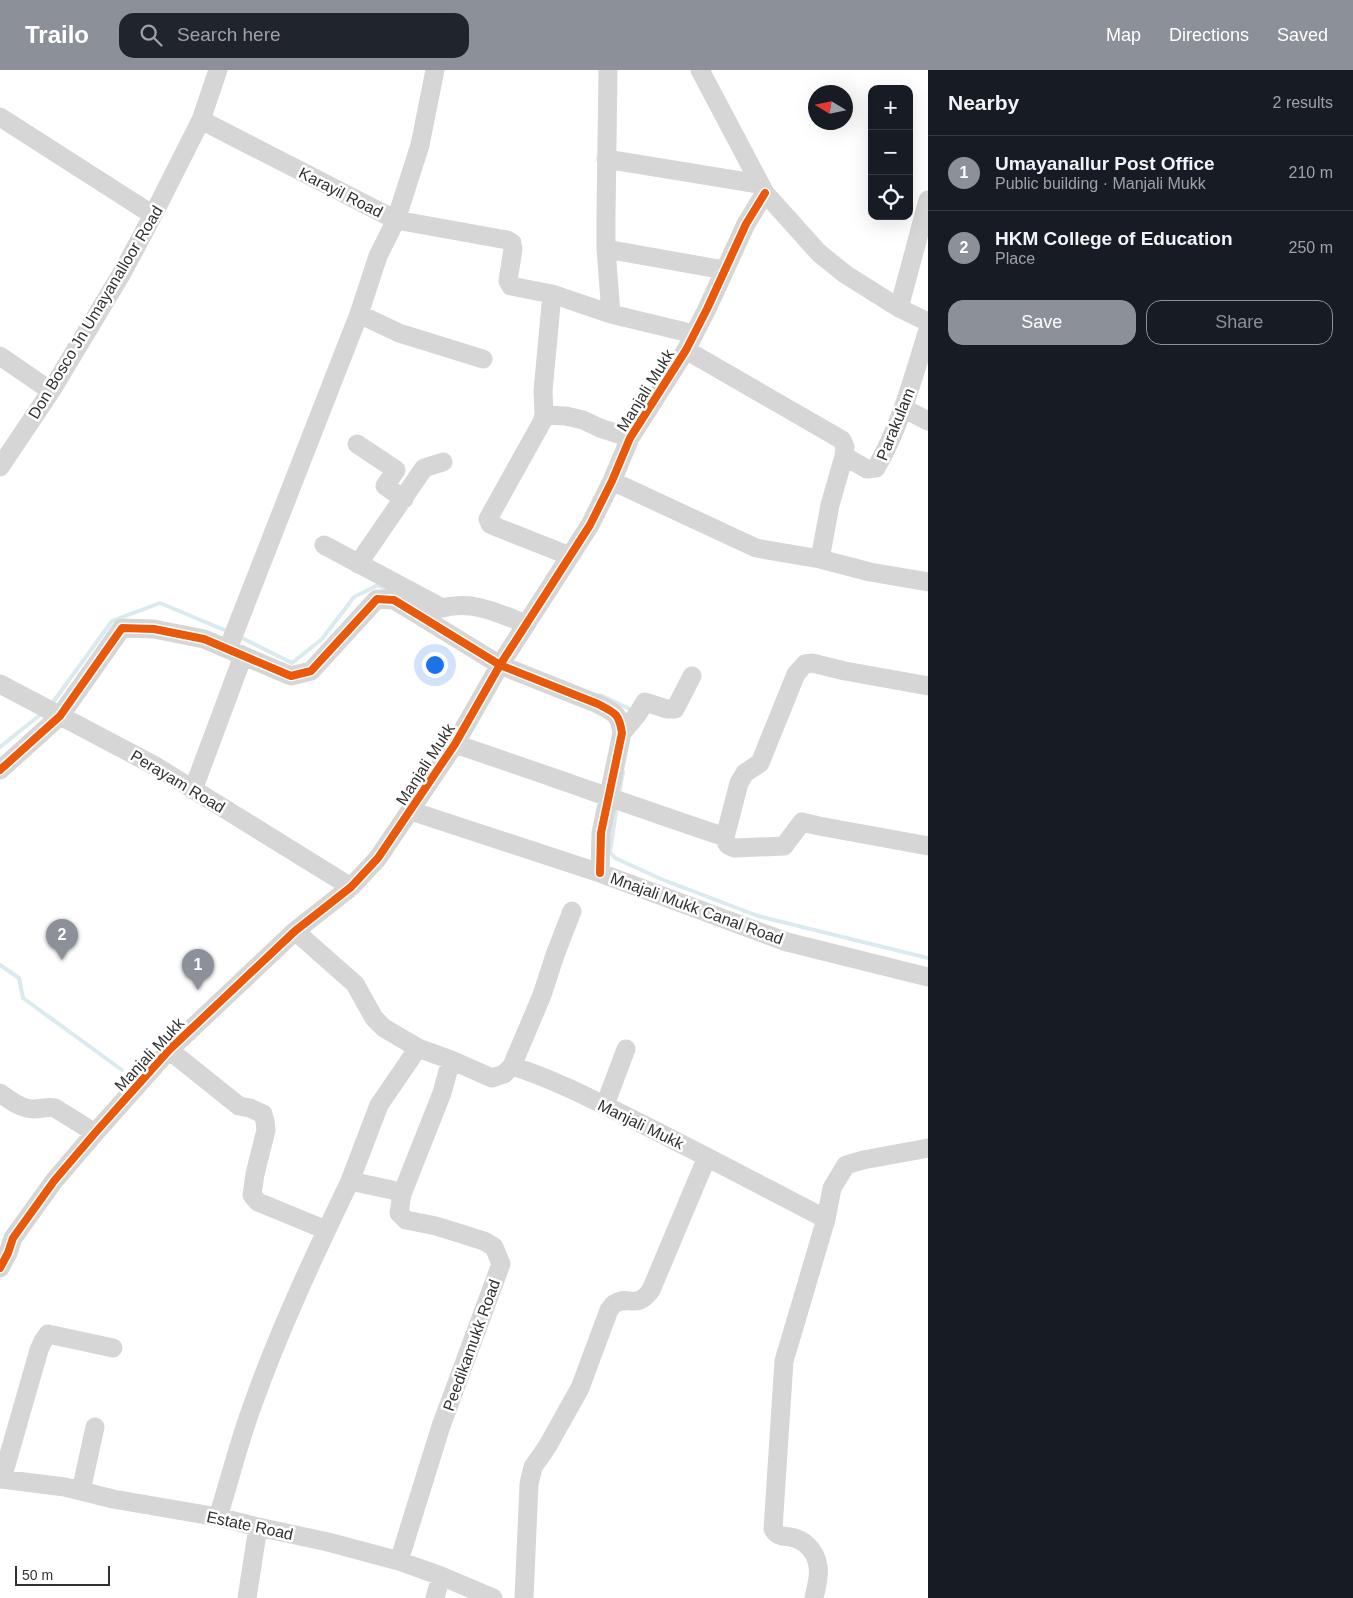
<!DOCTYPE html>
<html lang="en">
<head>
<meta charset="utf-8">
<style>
	body { margin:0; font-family:Helvetica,sans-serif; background:#20242c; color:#f1f3f6 }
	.controls { position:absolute; right:15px; top:15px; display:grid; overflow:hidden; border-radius:10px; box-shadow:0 5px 20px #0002 }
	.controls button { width:45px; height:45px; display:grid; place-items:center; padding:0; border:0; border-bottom:1px solid #363941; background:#171b24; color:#f1f3f6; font:25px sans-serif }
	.compass { position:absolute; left:808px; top:15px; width:45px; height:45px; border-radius:50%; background:#171b24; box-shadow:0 5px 20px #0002; rotate:280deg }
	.scale { position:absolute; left:15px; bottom:12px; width:95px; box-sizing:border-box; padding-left:5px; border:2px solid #323232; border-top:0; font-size:14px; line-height:18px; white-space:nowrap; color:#323232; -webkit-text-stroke:4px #fff; paint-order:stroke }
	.you { position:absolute; left:434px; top:594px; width:18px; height:18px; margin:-12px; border:4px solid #fff; border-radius:50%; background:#1a73e8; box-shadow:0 0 0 8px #1a73e833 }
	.badge { display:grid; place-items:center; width:32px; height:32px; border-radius:50%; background:#8c9099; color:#fff; font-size:16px; font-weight:700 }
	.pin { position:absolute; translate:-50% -41px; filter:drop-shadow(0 1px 2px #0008) }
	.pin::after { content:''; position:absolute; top:26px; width:18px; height:15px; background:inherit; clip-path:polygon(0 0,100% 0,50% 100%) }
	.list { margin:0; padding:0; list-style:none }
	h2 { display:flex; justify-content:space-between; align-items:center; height:65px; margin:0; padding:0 20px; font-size:21px }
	h2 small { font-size:16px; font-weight:400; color:#9ea1a6 }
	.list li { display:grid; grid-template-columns:32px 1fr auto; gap:15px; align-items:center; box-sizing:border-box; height:75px; padding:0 20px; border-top:1px solid #363941 }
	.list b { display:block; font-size:19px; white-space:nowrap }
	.list p { margin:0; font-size:16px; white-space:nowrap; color:#9ea1a6 }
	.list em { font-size:16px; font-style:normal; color:#9ea1a6 }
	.actions { display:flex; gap:10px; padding:15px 20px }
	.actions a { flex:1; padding:11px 0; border:1px solid #8c9099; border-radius:15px; text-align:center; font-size:18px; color:#8c9099 }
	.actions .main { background:#8c9099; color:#fff }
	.icon { flex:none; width:28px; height:28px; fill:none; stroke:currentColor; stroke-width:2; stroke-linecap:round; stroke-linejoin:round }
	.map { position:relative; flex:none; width:928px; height:1528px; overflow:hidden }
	header { display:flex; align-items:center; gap:30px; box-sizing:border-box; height:70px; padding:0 25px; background:#8c9099; color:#fff }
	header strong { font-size:24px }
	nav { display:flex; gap:28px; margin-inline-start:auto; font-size:18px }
	.search { width:350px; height:45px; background:#20242c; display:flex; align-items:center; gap:12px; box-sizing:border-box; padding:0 18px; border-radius:15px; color:#9ea1a6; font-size:19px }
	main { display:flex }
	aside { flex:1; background:#171b24 }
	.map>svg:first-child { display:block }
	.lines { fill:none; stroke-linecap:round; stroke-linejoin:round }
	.stream { stroke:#daeaee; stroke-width:4 }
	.minor { stroke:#d6d6d6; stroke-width:19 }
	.cycleway-casing { stroke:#fff; stroke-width:11 }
	.cycleway { stroke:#e8590c; stroke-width:8 }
	.labels { text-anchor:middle; stroke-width:5; stroke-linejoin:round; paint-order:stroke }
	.street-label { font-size:16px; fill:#323232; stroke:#fff }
</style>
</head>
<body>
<header>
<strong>Trailo</strong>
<div class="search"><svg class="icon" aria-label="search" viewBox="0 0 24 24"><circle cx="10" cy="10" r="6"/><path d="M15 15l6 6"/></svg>Search here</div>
<nav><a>Map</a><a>Directions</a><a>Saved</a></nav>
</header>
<main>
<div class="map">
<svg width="928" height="1528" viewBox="0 0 928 1528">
	<rect width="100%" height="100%" fill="#fff"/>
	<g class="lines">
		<path class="stream" d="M240 567 292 593 322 569 354 527 378 515 390 522
			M600 625 630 639V644
			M51 635 112 551 160 533 229 562
			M0 677 40 645
			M619 724 623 702
			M617 735 610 782 615 788 661 809 758 846 928 888
			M0 895 19 908 23 928 122 1000"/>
		<path class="minor" d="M608 0 606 144V179L611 244
			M700 0 765 123 819 183 845 204 899 238 928 252
			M0 47 153 145
			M201 50 396 150 507 170 512 173 513 179 508 211 511 216 552 224 611 244 694 264
			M606 89 759 114
			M606 179 724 200
			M552 224 543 321 544 345 542 352 488 449 490 454 499 458 570 486
			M899 238 928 130
			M359 244 399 263 483 289
			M686 280 842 370 845 377 844 386
			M0 286 51 321
			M903 338 928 351
			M544 345 566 346 583 350 600 358 630 368
			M357 374 396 400 385 416 404 429
			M0 397 51 321 122 203 153 145 201 50 218 0
			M612 411 756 478 820 489 870 502 928 512
			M324 475 442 538C473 530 498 543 526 554
			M820 489 830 435 844 386 867 399 876 398C901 355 913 307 928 260
			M358 494 424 398 443 392
			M228 579 359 244 378 186 396 150 420 75 435 0
			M0 614 157 697 351 817
			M928 616 845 601 812 593 805 594 796 604 760 693 745 703 739 713 725 767C726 775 728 776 735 778L784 776 802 752 819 756 928 776
			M622 663 637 645 645 632 667 639H675L692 606
			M455 674C545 704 635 737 725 767
			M0 700 60 646 122 558 154 559 204 569 291 606 311 601 377 529 394 530 500 595 598 634C615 643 619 643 622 663L601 763 600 803
			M193 720 243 586
			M411 741 600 803 787 872 928 907
			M295 861 355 914 374 948 384 958 418 978 451 990 492 1008 504 1004 512 996C554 1009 600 1033 640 1053 702 1084 764 1117 826 1149
			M169 980 239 1036 250 1038 263 1044 265 1051 266 1060 255 1104 252 1125 258 1132 326 1160
			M512 996 542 925 555 885 572 841
			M0 1023C10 1030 21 1039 34 1039 42 1039 47 1036 55 1038L95 1063
			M605 1035 626 979
			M350 1111 379 1035 418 978
			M0 1198 8 1183 13 1168 54 1111 95 1063 169 980 295 861 351 817 378 788 455 674 500 595 590 455 612 411 630 368 686 280 707 239 746 154 765 123
			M0 1409 65 1417 113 1429 218 1447 258 1457 328 1472 399 1491 441 1506 493 1528
			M2 1409 39 1280 43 1271 48 1264 113 1278
			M81 1421 95 1357
			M218 1447C230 1409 239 1371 253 1334 280 1258 315 1184 350 1111L392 1120 402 1124
			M399 1491 441 1356 501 1194 494 1177 484 1171 436 1156 406 1150 399 1143 402 1124 442 1023 451 990
			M247 1528 258 1457
			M435 1528 441 1506
			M524 1528 529 1414 533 1397 547 1377 580 1318 609 1240C611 1238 612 1235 614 1234 628 1224 636 1241 651 1220L707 1087
			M814 1528C816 1518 820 1506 818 1496 816 1481 804 1469 790 1467 782 1466 777 1466 773 1459L784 1291 826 1149 832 1118 846 1095 863 1090 928 1078"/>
		<defs>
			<path id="cycleway" d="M0 700 60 646 122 558 154 559 204 569 291 606 311 601 377 529 394 530 500 595 598 634C615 643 619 643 622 663L601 763 600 803
				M0 1198 8 1183 13 1168 54 1111 95 1063 169 980 295 861 351 817 378 788 455 674 500 595 590 455 612 411 630 368 686 280 707 239 746 154 765 123"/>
		</defs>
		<use href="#cycleway" class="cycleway-casing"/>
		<use href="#cycleway" class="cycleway"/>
	</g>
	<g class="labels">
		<g class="street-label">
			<text transform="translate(341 122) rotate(27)" y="6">Karayil Road</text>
			<text transform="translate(95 242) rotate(-59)" y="6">Don Bosco Jn Umayanalloor Road</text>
			<text transform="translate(645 320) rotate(-58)" y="6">Manjali Mukk</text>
			<text transform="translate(895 354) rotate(-68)" y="6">Parakulam</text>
			<text transform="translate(425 694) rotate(-57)" y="6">Manjali Mukk</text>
			<text transform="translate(178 711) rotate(31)" y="6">Perayam Road</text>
			<text transform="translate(697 838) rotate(20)" y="6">Mnajali Mukk Canal Road</text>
			<text transform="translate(149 984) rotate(-47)" y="6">Manjali Mukk</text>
			<text transform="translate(641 1054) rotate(26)" y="6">Manjali Mukk</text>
			<text transform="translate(471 1275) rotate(-70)" y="6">Peedikamukk Road</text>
			<text transform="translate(250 1455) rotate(12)" y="6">Estate Road</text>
		</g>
	</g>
</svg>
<div class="controls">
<button>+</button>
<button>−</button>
<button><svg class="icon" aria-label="locate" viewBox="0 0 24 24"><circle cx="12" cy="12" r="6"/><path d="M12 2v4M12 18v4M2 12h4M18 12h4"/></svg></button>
</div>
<svg class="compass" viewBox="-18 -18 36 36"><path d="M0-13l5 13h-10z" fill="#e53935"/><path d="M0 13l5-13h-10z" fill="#9ea1a6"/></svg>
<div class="scale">50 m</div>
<div class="you"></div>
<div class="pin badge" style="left:198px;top:920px">1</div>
<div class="pin badge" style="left:62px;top:890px">2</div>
</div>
<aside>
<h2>Nearby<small>2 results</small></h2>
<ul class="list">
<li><span class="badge">1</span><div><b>Umayanallur Post Office</b><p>Public building · Manjali Mukk</p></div><em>210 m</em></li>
<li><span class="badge">2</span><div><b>HKM College of Education</b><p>Place</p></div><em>250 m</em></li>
</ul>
<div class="actions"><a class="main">Save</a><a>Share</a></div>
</aside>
</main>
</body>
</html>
